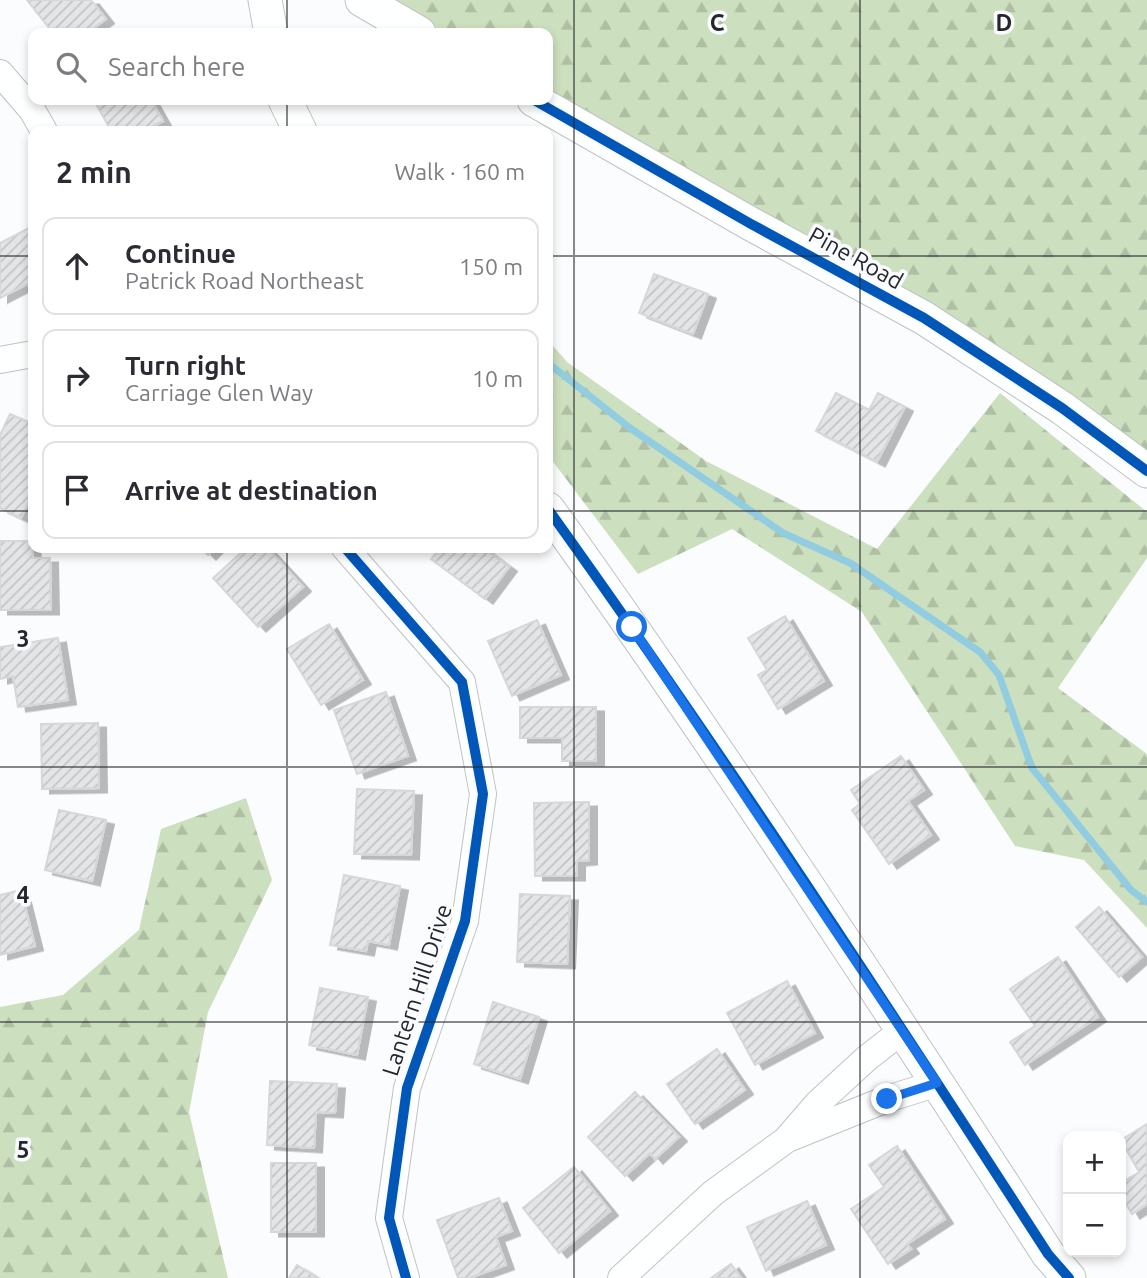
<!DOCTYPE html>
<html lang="en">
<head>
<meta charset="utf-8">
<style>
	body { margin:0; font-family:Ubuntu,sans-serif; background:#f2f2f3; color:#2b2b33 }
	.controls { position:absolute; right:21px; bottom:21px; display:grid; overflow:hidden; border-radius:14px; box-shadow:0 4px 10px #0003 }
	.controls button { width:63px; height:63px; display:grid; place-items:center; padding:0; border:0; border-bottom:2px solid #e1e1e2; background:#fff; color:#2b2b33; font:35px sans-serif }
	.stop { position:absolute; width:21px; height:21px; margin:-16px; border:5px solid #1a73e8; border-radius:50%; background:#fff }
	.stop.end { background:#1a73e8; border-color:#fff; box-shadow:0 2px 7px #0008 }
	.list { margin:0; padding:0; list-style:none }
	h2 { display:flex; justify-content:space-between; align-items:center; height:91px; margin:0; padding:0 28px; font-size:30px }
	h2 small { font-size:23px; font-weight:400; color:#7c7c81 }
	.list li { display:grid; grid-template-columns:46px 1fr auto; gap:21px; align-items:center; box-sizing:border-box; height:98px; margin:0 14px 14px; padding:0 14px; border:2px solid #e1e1e2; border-radius:14px }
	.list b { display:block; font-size:26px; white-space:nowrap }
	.list p { margin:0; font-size:23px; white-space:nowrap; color:#7c7c81 }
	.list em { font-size:23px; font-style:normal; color:#7c7c81 }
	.icon { flex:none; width:38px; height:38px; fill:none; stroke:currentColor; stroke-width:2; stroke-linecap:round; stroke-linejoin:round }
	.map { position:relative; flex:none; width:1147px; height:1278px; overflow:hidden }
	.search { position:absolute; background:#fff; box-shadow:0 4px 10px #0003; left:28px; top:28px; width:525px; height:77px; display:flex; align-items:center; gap:18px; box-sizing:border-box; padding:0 24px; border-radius:14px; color:#7c7c81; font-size:26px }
	.panel { position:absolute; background:#fff; box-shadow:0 4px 10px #0003; left:28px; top:126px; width:525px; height:427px; border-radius:14px }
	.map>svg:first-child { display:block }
	.forest { fill:url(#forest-firs) }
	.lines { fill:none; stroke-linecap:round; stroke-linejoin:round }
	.stream { stroke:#91cce0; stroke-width:7 }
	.building { fill:url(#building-hatch); stroke:#d6d7d9; stroke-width:2; filter:url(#shadow) }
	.minor-casing { stroke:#c1c2c4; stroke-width:28 }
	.tertiary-casing { stroke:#c1c2c4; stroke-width:35 }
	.minor { stroke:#feffff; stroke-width:26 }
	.tertiary { stroke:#feffff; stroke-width:33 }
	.cycleway-casing { stroke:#fafbfe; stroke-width:15 }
	.cycleway { stroke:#0057b8; stroke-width:10 }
	.route { stroke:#1a73e8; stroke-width:9 }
	.grid { fill:none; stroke:#252629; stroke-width:2; stroke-opacity:0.55 }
	.labels { text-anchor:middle; stroke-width:7; stroke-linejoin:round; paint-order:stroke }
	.street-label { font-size:23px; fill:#252629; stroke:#fafbfe }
	.grid-label { font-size:23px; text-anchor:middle; font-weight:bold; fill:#252629; stroke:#fafbfe; stroke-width:7; stroke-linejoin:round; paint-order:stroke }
</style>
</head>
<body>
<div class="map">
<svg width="1147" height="1278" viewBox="0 0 1147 1278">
	<defs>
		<pattern id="forest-firs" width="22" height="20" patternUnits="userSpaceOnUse" patternTransform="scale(1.75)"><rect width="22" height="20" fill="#ccdfbe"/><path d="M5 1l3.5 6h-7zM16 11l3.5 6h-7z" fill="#afbfa3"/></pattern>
		<pattern id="building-hatch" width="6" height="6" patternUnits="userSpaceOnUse" patternTransform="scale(1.75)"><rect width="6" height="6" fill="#e4e5e7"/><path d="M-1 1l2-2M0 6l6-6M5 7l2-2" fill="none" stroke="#c3c4c6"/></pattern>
		<filter id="shadow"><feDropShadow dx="8" dy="4.5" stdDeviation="0" flood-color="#0004"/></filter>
	</defs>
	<rect width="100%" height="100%" fill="#fbfcfd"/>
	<path class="forest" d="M373 0H1147V455L548 98V33H432Z
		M548 340 567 362 706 461 877 549 1000 393 1147 512V558L1058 688 1147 754V928L1084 860 1015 846 862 612 732 529 638 574 548 455Z
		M246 798 272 880 208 1012 189 1112 228 1278H0V1007L63 995 139 930 161 829Z"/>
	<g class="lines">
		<path class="stream" d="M548 363 630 428 783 533 850 563 980 652 999 675 1032 768 1131 890 1147 902"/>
	</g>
	<path class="building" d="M27 0H91L106 19 87 33H53Z
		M94 100H151L163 121 144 131H111Z
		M31 227 33 232V281L0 298V243Z
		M654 274 708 294 693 334 639 313Z
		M836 393 869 410 878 393 905 407 877 462 816 431Z
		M10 414 33 424V492L21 518 0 508V435Z
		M0 541H32L33 558H50L51 610H0Z
		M201 548H215L208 555Z
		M246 548H267L303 587 258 627 213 578Z
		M440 548H483L509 567 485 599 431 559Z
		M785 616 824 681 778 709 758 675 767 670 748 638Z
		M537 620 561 675 512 696 488 641Z
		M329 624 363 680 321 705 287 649Z
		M58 638 68 700 18 707 13 676 0 679V647Z
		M386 692 408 756 357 774 334 710Z
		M520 707H596V761H562V738H520Z
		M98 723 99 788 42 789 41 724Z
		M901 756 924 790 908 801 931 835 889 864 852 810 860 804 851 790Z
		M357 789 414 791 411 855 354 854Z
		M589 802V860L577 861V876H535L534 803Z
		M59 810 106 820 92 881 45 870Z
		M344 875 400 886 389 945 368 941 366 951 330 945Z
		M21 890 35 946 0 955V895Z
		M520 894 570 896 567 964 517 962Z
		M1099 907 1142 957 1119 977 1076 927Z
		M1058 957 1098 1017 1025 1065 1010 1042 1035 1026 1010 989Z
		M787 981 815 1033 755 1065 727 1013Z
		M320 988 368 997 357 1055 309 1045Z
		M493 1002 539 1017 520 1079 474 1064Z
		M717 1049 745 1090 695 1124 667 1084Z
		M270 1081 337 1084 335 1113 316 1112 314 1148 267 1145Z
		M635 1092 679 1137 655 1159 650 1153 625 1176 588 1137Z
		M1147 1124V1204L1132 1214 1121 1196V1183L1139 1172 1121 1140Z
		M897 1146 945 1219 907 1244 911 1249 888 1264 851 1209 884 1187 869 1165Z
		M271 1163H316V1232H271Z
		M574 1167 610 1211 559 1253 523 1208Z
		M499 1198 512 1231 496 1237 506 1265 469 1278H458L437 1220Z
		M807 1201 826 1245 766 1271 747 1227Z
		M731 1264 741 1278H711Z
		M297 1265 318 1278H289Z"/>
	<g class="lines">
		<defs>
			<path id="minor" d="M0 73 32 110 44 131
				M0 360 33 354
				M345 548 462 682 483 794 465 921 407 1088 389 1218 406 1278
				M790 1138 887 1099 938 1083
				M621 1278 713 1193 786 1140 818 1103 867 1058 903 1030"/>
			<path id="tertiary" d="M265 0 271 33
				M362 0 419 33
				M285 100 300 131
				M534 100 751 224 924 318 1062 408 1147 471
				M548 509C722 752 886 1003 1048 1254L1069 1278"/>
		</defs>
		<use href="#minor" class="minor-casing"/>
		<use href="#tertiary" class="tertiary-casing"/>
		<use href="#minor" class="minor"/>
		<use href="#tertiary" class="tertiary"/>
		<defs>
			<path id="cycleway" d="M534 100 751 224 924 318 1062 408 1147 471
				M548 509C722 752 886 1003 1048 1254L1069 1278
				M345 548 462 682 483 794 465 921 407 1088 389 1218 406 1278"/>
		</defs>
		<use href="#cycleway" class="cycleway-casing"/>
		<use href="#cycleway" class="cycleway"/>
	</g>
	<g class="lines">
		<path class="route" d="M632 627 937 1083 887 1099"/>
	</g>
	<path class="grid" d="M287 0V33M574 0V1278M860 0V1278M287 100V131M0 256H33M548 256H1147M0 511H33M548 511H1147M287 548V1278M0 767H1147M0 1022H1147"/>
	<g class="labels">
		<g class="street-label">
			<text transform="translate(856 258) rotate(29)" y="8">Pine Road</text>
			<text transform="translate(417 990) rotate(-72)" y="8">Lantern Hill Drive</text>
		</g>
	</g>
	<g class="grid-label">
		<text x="717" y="31">C</text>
		<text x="1004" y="31">D</text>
		<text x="23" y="647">3</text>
		<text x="23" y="903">4</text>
		<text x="23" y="1158">5</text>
	</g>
</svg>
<div class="controls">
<button>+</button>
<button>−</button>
</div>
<div class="stop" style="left:632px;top:627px"></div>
<div class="stop end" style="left:887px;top:1099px"></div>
<div class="search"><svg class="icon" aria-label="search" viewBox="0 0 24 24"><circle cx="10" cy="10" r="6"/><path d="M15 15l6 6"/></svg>Search here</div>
<section class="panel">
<h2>2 min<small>Walk · 160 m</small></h2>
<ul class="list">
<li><svg class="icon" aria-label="ahead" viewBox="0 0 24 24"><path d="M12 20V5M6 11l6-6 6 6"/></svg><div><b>Continue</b><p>Patrick Road Northeast</p></div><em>150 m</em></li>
<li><svg class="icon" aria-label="right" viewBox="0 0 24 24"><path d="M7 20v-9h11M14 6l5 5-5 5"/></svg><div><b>Turn right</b><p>Carriage Glen Way</p></div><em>10 m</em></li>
<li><svg class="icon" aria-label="arrive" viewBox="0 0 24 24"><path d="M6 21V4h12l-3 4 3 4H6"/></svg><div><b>Arrive at destination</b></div></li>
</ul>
</section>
</div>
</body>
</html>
